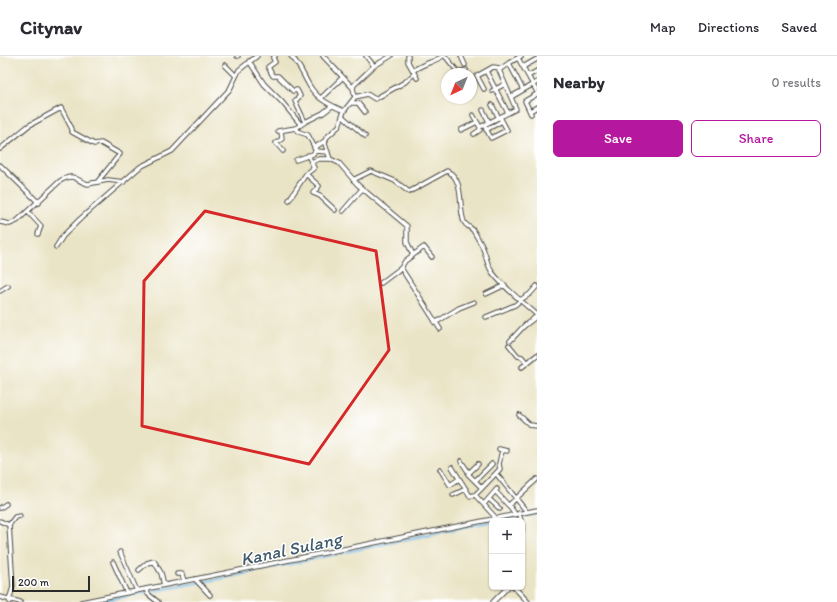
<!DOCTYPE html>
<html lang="en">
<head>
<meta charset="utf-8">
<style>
	body { margin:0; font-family:Itim,sans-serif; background:#f2f2f3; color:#2b2b33 }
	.controls { position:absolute; right:12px; bottom:12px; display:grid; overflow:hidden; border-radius:6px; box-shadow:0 1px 3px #0004 }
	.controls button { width:36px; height:36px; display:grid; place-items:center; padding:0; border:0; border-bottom:1px solid #e1e1e2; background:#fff; color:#2b2b33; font:20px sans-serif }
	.compass { position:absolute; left:441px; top:12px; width:36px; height:36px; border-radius:50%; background:#fff; box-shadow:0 1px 3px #0004; rotate:223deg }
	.scale { position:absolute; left:12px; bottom:10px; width:78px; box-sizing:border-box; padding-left:4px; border:2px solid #2b2b2b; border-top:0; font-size:11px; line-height:14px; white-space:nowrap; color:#2b2b2b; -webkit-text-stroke:3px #fff; paint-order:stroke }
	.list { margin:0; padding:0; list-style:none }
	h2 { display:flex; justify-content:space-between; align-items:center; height:52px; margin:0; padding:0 16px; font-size:17px }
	h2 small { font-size:13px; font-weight:400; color:#7c7c81 }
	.actions { display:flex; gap:8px; padding:12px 16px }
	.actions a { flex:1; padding:9px 0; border:1px solid #b5179e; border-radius:6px; text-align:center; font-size:14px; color:#b5179e }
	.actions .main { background:#b5179e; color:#fff }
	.map { position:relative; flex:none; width:537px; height:546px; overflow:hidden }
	header { display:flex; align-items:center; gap:24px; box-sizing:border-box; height:56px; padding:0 20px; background:#fff; border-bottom:1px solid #e1e1e2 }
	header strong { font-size:19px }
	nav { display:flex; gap:22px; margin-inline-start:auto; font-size:14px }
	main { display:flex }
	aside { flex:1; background:#fff }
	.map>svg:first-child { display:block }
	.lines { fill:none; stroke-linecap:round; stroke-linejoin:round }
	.canal { stroke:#6fb8e7; stroke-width:2.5 }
	.minor-casing { stroke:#484742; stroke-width:5.5 }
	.minor { stroke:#fff; stroke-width:3.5 }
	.marked { fill:none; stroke:#d62828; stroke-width:3; stroke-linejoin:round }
	.labels { text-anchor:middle; stroke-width:3; stroke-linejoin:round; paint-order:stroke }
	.water-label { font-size:18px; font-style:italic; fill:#435c6d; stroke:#fff }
</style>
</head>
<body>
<header>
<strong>Citynav</strong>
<nav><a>Map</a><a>Directions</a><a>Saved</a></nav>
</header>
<main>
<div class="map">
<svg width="537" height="546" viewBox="0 0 537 546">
	<rect width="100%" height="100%" fill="#fff"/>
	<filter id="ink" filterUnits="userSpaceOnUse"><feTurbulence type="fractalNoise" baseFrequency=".025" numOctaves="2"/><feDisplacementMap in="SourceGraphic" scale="8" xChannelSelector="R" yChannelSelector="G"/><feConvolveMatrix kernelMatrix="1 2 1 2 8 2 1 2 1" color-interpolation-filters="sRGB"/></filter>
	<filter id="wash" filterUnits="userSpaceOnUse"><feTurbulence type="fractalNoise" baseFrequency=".012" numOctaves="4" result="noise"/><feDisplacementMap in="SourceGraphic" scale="16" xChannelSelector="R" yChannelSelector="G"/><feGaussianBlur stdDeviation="0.9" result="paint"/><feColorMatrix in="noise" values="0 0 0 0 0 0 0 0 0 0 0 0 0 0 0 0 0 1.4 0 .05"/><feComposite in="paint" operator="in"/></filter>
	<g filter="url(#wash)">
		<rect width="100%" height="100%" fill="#eae4c6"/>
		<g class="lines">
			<path class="canal" d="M493 465 537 458
				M95 546 228 521 492 465"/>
		</g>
	</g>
	<g filter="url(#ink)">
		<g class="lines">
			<defs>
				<path id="minor" d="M237 0H238
					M275 0 273 2 275 6 268 11 273 20H278L293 35 297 34 300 40 295 45 305 66 296 72 278 75
					M291 0C300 9 303 19 309 29 317 43 330 49 344 55
					M323 0 353 32
					M366 0 374 10
					M391 0 374 10 354 29 353 32 355 41 344 55 339 70 326 82 325 88 330 103 339 107 358 129 407 170V186L413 199
					M408 0V6L417 22
					M445 0 458 16 466 14
					M461 0 465 9
					M521 0 509 7 523 34
					M518 2 537 36
					M249 5 264 28 282 46 301 69
					M225 9 236 20
					M523 11 537 3
					M414 14C424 7 432 7 443 0
					M486 15 508 57
					M528 20 537 15
					M484 33 477 20 493 11 500 12
					M492 35 505 28
					M355 41 367 38 375 43 405 26 414 18
					M511 41 537 26
					M321 42 342 22
					M351 47H358L365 56
					M492 49 499 62
					M483 54 489 66
					M530 55 537 51
					M531 58 525 45 537 38
					M473 59 480 71 516 53 499 14 509 7
					M342 60 365 80
					M305 66 323 57 332 50
					M484 69 491 82 507 74 500 61
					M461 74 477 66
					M486 74 502 65
					M281 75 282 83 276 87 283 95
					M474 78 480 74V71
					M314 92 326 84
					M0 93 28 70 61 52 72 73V76L94 88 101 87 120 98 98 125
					M315 95 328 96
					M308 99 314 112 306 118 319 130 313 137 320 140 335 154
					M296 104 313 98 316 94 308 79 299 76 296 72
					M311 106 319 103H330
					M0 109 39 147
					M353 124 371 115 395 125 409 136 447 115C465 123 458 151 464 166 466 170 470 171 473 174 476 179 478 183 481 188 486 197 486 207 492 216 504 232 522 245 537 259
					M289 144 306 118
					M343 155 362 133
					M28 156 41 170 38 178
					M0 166 10 168 17 165 60 125C76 116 75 125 88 128L108 124 124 126
					M56 191 63 180 80 163 140 111 172 95 230 33 239 14 257 0
					M401 212 440 273
					M381 227 401 212 405 205 424 191 432 201
					M0 235 8 230
					M486 238 505 229
					M520 244 530 238 537 230
					M486 261 515 249 521 244
					M435 267 459 252 474 246
					M510 285 524 270 537 260
					M509 289 518 300 522 301 527 307
					M522 311 537 299
					M519 359 530 369 537 370
					M499 393 507 395
					M461 405 469 417
					M478 408 468 418 482 432 500 413 499 408 502 394
					M452 411 470 440 475 439 482 432
					M440 413 450 429 459 423
					M498 420 527 456
					M475 425 492 408
					M497 437 509 450
					M453 439 466 433
					M475 439 496 462
					M489 443 500 453
					M484 448 497 433
					M0 452 6 448
					M519 457 521 465
					M515 458 509 449 537 423
					M0 465 9 469
					M522 469V475
					M120 496 137 535
					M113 506 127 537
					M139 514 147 507 154 505 161 517 164 529
					M177 518H182L184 525
					M195 523 210 539
					M514 531 528 546
					M146 533 148 538 158 546
					M0 541 20 546
					M10 546 9 544 13 531 9 469 15 461 20 460
					M81 546 537 454
					M493 546 508 531"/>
			</defs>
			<use href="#minor" class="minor-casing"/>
			<use href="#minor" class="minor"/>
		</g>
	</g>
	<path class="marked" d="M205 155 376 195 389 294 309 408 142 370 144 225Z"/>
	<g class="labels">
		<g class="water-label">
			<text transform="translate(291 493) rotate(-12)" y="6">Kanal Sulang</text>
		</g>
	</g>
</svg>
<div class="controls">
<button>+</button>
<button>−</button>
</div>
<svg class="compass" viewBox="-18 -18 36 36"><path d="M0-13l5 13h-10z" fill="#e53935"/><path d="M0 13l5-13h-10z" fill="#7c7c81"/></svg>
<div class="scale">200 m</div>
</div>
<aside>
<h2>Nearby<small>0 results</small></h2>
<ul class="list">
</ul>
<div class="actions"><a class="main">Save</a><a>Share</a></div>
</aside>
</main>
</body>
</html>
